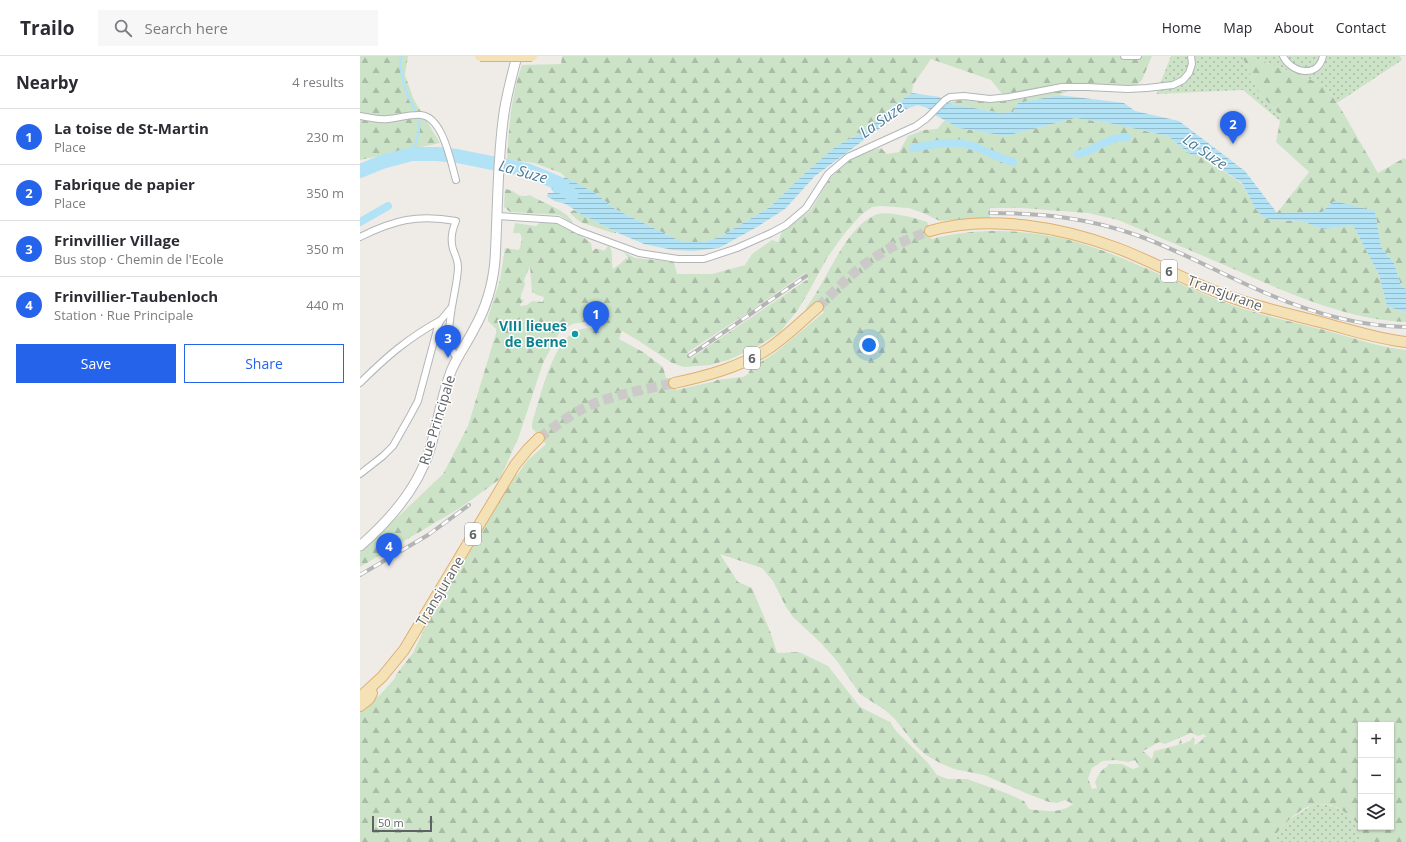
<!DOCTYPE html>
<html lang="en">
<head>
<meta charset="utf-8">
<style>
	body { margin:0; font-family:"Open Sans",sans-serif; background:#f7f7f7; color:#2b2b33 }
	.controls { position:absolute; right:12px; bottom:12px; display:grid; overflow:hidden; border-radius:0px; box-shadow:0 1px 3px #0004 }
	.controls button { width:36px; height:36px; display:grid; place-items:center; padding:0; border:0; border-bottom:1px solid #e1e1e2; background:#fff; color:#2b2b33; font:20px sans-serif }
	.scale { position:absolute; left:12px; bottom:10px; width:60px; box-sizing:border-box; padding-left:4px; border:2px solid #5f6366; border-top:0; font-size:11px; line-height:14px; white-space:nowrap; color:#5f6366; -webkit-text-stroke:3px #fff; paint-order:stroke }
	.you { position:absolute; left:509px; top:289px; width:14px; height:14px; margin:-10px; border:3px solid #fff; border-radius:50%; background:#1a73e8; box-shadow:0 0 0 6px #1a73e833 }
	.badge { display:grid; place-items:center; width:26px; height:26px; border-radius:50%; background:#2563eb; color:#fff; font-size:13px; font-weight:700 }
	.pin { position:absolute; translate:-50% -33px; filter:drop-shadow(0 1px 2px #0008) }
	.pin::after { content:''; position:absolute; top:21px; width:14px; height:12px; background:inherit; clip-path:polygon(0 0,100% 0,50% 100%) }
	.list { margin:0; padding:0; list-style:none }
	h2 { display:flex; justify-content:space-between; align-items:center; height:52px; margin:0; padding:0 16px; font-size:17px }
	h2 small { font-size:13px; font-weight:400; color:#7c7c81 }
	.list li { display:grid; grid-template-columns:26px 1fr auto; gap:12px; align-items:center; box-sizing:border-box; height:56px; padding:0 16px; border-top:1px solid #e1e1e2 }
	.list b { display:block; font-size:15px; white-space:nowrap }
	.list p { margin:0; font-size:13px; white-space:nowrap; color:#7c7c81 }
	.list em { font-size:13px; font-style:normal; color:#7c7c81 }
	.actions { display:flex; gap:8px; padding:12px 16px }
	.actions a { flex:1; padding:9px 0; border:1px solid #2563eb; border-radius:0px; text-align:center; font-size:14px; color:#2563eb }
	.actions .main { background:#2563eb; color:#fff }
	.icon { flex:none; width:22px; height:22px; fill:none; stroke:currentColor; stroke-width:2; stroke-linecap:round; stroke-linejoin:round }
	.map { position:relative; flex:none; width:1046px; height:786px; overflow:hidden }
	header { display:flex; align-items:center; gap:24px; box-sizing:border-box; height:56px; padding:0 20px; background:#fff; border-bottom:1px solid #e1e1e2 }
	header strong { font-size:19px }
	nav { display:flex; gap:22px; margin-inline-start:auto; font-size:14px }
	.search { width:280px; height:36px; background:#f7f7f7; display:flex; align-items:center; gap:10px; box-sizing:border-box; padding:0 14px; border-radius:0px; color:#7c7c81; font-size:15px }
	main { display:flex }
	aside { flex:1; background:#fff }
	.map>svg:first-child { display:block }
	.green { fill:url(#green-dots) }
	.forest { fill:url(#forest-firs); fill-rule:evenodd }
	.water { fill:url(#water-rules) }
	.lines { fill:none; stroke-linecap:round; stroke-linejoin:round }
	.stream { stroke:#b2e2f5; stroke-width:2.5 }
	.canal { stroke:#b2e2f5; stroke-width:8 }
	.river { stroke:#b2e2f5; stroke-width:14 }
	.primary-tunnel { stroke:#cbcac8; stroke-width:10; stroke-dasharray:10 5; stroke-linecap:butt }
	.street-casing { stroke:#b2b5b8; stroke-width:8 }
	.secondary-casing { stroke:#b4b7ba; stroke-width:11 }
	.primary-casing { stroke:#e0af6f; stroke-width:12 }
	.street { stroke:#fff; stroke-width:6 }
	.secondary { stroke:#fff; stroke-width:9 }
	.primary { stroke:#f5e1b6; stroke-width:10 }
	.rail-casing { stroke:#b3b4b4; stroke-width:4 }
	.rail { stroke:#fff; stroke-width:2.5; stroke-dasharray:8; stroke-linecap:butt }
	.primary-bridge-casing { stroke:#e0af6f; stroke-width:12; stroke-linecap:butt }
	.primary-bridge { stroke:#f5e1b6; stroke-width:10 }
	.culture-dot { fill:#0f9aa8; stroke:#fff; stroke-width:1.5 }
	.labels { text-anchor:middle; stroke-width:3; stroke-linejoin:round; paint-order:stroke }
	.shield { fill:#fff; stroke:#8f9294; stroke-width:1 }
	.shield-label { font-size:13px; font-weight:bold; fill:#5f6366 }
	.street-label { font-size:14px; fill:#5f6366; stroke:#fff }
	.culture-label { font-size:14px; font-weight:bold; fill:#0d838f; stroke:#fff; text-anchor:end }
	.water-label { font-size:15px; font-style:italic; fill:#497a95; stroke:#fff }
</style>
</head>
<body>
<header>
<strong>Trailo</strong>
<div class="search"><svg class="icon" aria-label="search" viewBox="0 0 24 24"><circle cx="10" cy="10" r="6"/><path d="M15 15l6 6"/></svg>Search here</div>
<nav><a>Home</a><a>Map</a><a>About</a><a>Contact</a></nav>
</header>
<main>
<aside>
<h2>Nearby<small>4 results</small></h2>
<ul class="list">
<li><span class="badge">1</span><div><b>La toise de St-Martin</b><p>Place</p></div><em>230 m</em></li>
<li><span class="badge">2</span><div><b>Fabrique de papier</b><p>Place</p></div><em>350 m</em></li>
<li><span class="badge">3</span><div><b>Frinvillier Village</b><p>Bus stop · Chemin de l'Ecole</p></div><em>350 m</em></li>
<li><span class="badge">4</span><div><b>Frinvillier-Taubenloch</b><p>Station · Rue Principale</p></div><em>440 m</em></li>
</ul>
<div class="actions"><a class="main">Save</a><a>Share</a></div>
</aside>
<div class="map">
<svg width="1046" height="786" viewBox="0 0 1046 786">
	<defs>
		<pattern id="green-dots" width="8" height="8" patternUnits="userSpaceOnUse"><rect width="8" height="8" fill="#cce3c7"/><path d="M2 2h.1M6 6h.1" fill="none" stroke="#a9bca5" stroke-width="1.8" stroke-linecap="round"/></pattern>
		<pattern id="forest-firs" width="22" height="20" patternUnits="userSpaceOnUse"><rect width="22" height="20" fill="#cce3c7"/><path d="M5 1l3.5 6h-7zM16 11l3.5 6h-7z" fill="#a9bca5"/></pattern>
		<pattern id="water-rules" width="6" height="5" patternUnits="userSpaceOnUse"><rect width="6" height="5" fill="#b2e2f5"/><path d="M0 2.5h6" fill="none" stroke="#94bbca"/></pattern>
	</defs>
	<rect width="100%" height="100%" fill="#efece8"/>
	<path class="green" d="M811 0H882L899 37 921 60 920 65 883 34 796 38Z
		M888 0H1040L1042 4 977 47 966 31 947 22Z
		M953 749C959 749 966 748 972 750 986 754 1006 770 1001 786H917V777C927 764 938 757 953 749Z"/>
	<path class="forest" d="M0 0H48L45 19 54 44 80 87 0 104Z
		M202 0H792L782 24 772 33H714L699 39 658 47 653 56 641 57 586 47 599 44 643 46V39L631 24 571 3 553 29 552 37 534 49 508 73 475 91 445 117 410 151 360 181 343 186H322L255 153 235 137 207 123 201 117 174 107 147 103C149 71 151 39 162 9L201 8Z
		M882 0H888L947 22 966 31 981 53 1018 117 1044 102 1046 104V233L1041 230 1034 207 1021 191 1015 155 917 157 949 116 916 86 921 60 899 37Z
		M715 62 749 67 808 80 830 98 844 101 882 128 895 152 903 161 912 164 942 165 962 173 993 169 1019 219 1027 250 1046 257V266C986 263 930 238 876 214 837 197 798 181 758 164L728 157 661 152H630V162L580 165 563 157 549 152 521 150 512 151 501 159 484 178 467 202 448 237 437 255 420 276 395 292 368 304 350 309 324 311 312 307 279 285 262 275 259 283 283 296 303 311 306 322H313L316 334 356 325V324L383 321 388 318 391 312 415 297 464 256 455 247 446 254V252C466 227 486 168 518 158 528 155 556 162 567 166L569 171 571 183C627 169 688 174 741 194 782 209 821 229 861 245 894 258 930 265 964 274 991 281 1018 291 1046 294V786H1001C1002 783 1002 777 1001 774 999 765 979 750 970 749 965 748 959 749 954 749 941 751 925 767 917 777V786H0V655L21 638 36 621 35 620 53 597 66 569 77 551H79L86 539V536L156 418 157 419 167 405 186 388 172 372V367C180 343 192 284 218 274 223 272 230 272 236 273L238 268 224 266 212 268 199 277 183 307 159 380 140 423 100 452 0 511V497L83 418 108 370 136 277V273L128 265V261L140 224 145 192 159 194C161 187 163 184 160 177H153L155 167 176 170 184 163C201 166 217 176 231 187L232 195C236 191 240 193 244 195L248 190 250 191C253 196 251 205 253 213L260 208 266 202 270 205 264 196 275 202 314 206 317 218H352L385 209 392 198 412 184 418 186 422 175 450 155 470 122 489 105 502 97 521 92 527 98 539 96 548 80 564 74 577 73 585 64 599 72 646 80ZM170 210 172 236 177 239 184 241 183 246 172 245 167 249 159 250 164 244 161 243V239L165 229 164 224ZM445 217 448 223 331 302 328 296 392 254ZM360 498 402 512 413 525 426 551 433 561 461 587 477 605 500 638 525 654 534 662 557 691 566 699 580 707 594 713 624 719 668 738 689 746 697 747 705 744 713 748C701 758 683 755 669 753L664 745 646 737 607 723H588L577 719 568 707 536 675 530 666 500 651 468 610 439 596 417 597 410 575 392 532 378 526ZM1001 669H1031V771H1001ZM831 677 838 680 844 678 846 681H844L840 686 834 689 835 683 833 681 830 685 822 688 821 683 818 689 794 695 792 703 783 695 799 686 805 688ZM755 704 768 706 775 704 779 711 773 713 762 708H748L747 711C742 712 737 721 735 726L737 732 732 733 728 722 732 712 737 709 742 705Z
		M145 133C157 134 156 143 170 139 182 147 205 153 213 166L212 167 199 159 150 156 144 151Z
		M214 154 256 176V177H253L220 166 211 158 210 156Z"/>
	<path class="water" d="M552 37 580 41 586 47 641 57 653 56 658 47 699 39 764 47 775 55 819 65 885 115 917 157 962 156 974 145 1015 155 1021 191 1034 207 1041 230 1046 233V257L1027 250 1019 219 993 169 962 173 942 165 912 164 903 161 895 152 882 127 844 101 830 98 808 80 749 67 715 62 646 80 599 72 575 59 570 53 558 49 546 53 455 120 425 153 397 171 359 192 334 195 313 194 284 188 256 176 221 158 206 148 194 145 192 143 187 141 188 137H194L191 133 205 121 235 137 255 153 322 186H343L360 181 410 151 445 117 475 91 508 73 534 49Z"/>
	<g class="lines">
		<path class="stream" d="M41 0C39 15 43 28 49 42 53 50 58 58 59 68 60 78 55 88 52 98"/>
		<path class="canal" d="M553 92C571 89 590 84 609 89 624 93 637 102 653 106
			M718 98C737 94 746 81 767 81
			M0 166 28 150"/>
		<path class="river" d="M0 115 22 106 52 98H77L97 100 167 114 198 127 212 139"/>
		<path class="primary-tunnel" d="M458 251C476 234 493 215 514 202 531 190 550 182 570 175
			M179 382C193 372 207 361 222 353 250 339 283 334 314 327"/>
		<defs>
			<path id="street" d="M764 0H778
				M923 0C931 17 958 23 963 0
				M0 60C9 62 18 64 28 63 38 62 52 58 61 59 83 61 91 107 96 124
				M138 160 198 164 219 175 279 197 318 203H344L377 192 411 177 426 169 446 152 468 118 488 101 556 70 567 62 585 44 590 41 604 40 630 43 649 41 702 31H727L768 33 787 32 813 29 823 24 829 17 832 8 831 0
				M0 181C34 164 58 158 96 165 92 174 90 183 93 193 95 199 98 204 98 211 98 235 79 282 97 302
				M0 327C26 301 48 282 81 264
				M0 418 23 400 33 390 50 360 58 345 78 270 81 264 91 252"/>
			<path id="secondary" d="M0 490C30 464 58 432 70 393 78 367 82 337 92 313 98 299 107 287 114 273 126 252 133 228 135 204 138 155 137 105 144 57 147 37 152 19 157 0"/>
			<path id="primary" d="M570 175C627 158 701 171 757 192 797 207 835 230 876 243 905 253 934 259 964 267 991 274 1018 283 1046 286
				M314 327C347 320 380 311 408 293 426 281 442 265 458 251
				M0 641 22 621 44 594 155 409 168 393 179 382
				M0 650 9 643 12 637"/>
		</defs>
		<use href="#street" class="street-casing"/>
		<use href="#secondary" class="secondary-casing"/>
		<use href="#primary" class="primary-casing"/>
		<use href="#street" class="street"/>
		<use href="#secondary" class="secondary"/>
		<use href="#primary" class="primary"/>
		<defs>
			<path id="rail" d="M630 157C682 157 729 162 779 180 823 196 865 220 908 238 952 257 998 270 1046 271
				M329 300 446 220
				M0 519 68 479 109 449"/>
		</defs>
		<use href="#rail" class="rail-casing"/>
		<use href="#rail" class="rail"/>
		<defs>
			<path id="primary-bridge" d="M120 0H172"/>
		</defs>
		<use href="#primary-bridge" class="primary-bridge-casing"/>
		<use href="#primary-bridge" class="primary-bridge"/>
	</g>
	<circle class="culture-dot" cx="215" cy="278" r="4"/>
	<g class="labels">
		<g class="shield">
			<rect x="801" y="204" width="16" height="22" rx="3"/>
			<rect x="384" y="291" width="16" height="22" rx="3"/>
			<rect x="105" y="467" width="16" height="22" rx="3"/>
		</g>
		<g class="shield-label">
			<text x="809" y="220">6</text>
			<text x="392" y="307">6</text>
			<text x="113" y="483">6</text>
		</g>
		<g class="street-label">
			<text transform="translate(865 237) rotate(20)" y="5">Transjurane</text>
			<text transform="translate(77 364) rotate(-73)" y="5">Rue Principale</text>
			<text transform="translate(80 535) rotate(-59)" y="5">Transjurane</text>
		</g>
		<g class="culture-label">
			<text x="207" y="275">VIII lieues<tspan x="207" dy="16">de Berne</tspan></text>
		</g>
		<g class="water-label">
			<text transform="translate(522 64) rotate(-35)" y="5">La Suze</text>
			<text transform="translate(845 96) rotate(35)" y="5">La Suze</text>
			<text transform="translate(163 116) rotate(16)" y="5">La Suze</text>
		</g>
	</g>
</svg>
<div class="controls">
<button>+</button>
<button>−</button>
<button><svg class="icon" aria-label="layers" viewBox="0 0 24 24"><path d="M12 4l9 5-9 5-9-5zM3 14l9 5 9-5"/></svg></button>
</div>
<div class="scale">50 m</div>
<div class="you"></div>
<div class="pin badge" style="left:236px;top:278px">1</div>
<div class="pin badge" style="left:873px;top:88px">2</div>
<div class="pin badge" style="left:88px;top:302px">3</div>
<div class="pin badge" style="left:29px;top:510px">4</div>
</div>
</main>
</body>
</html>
